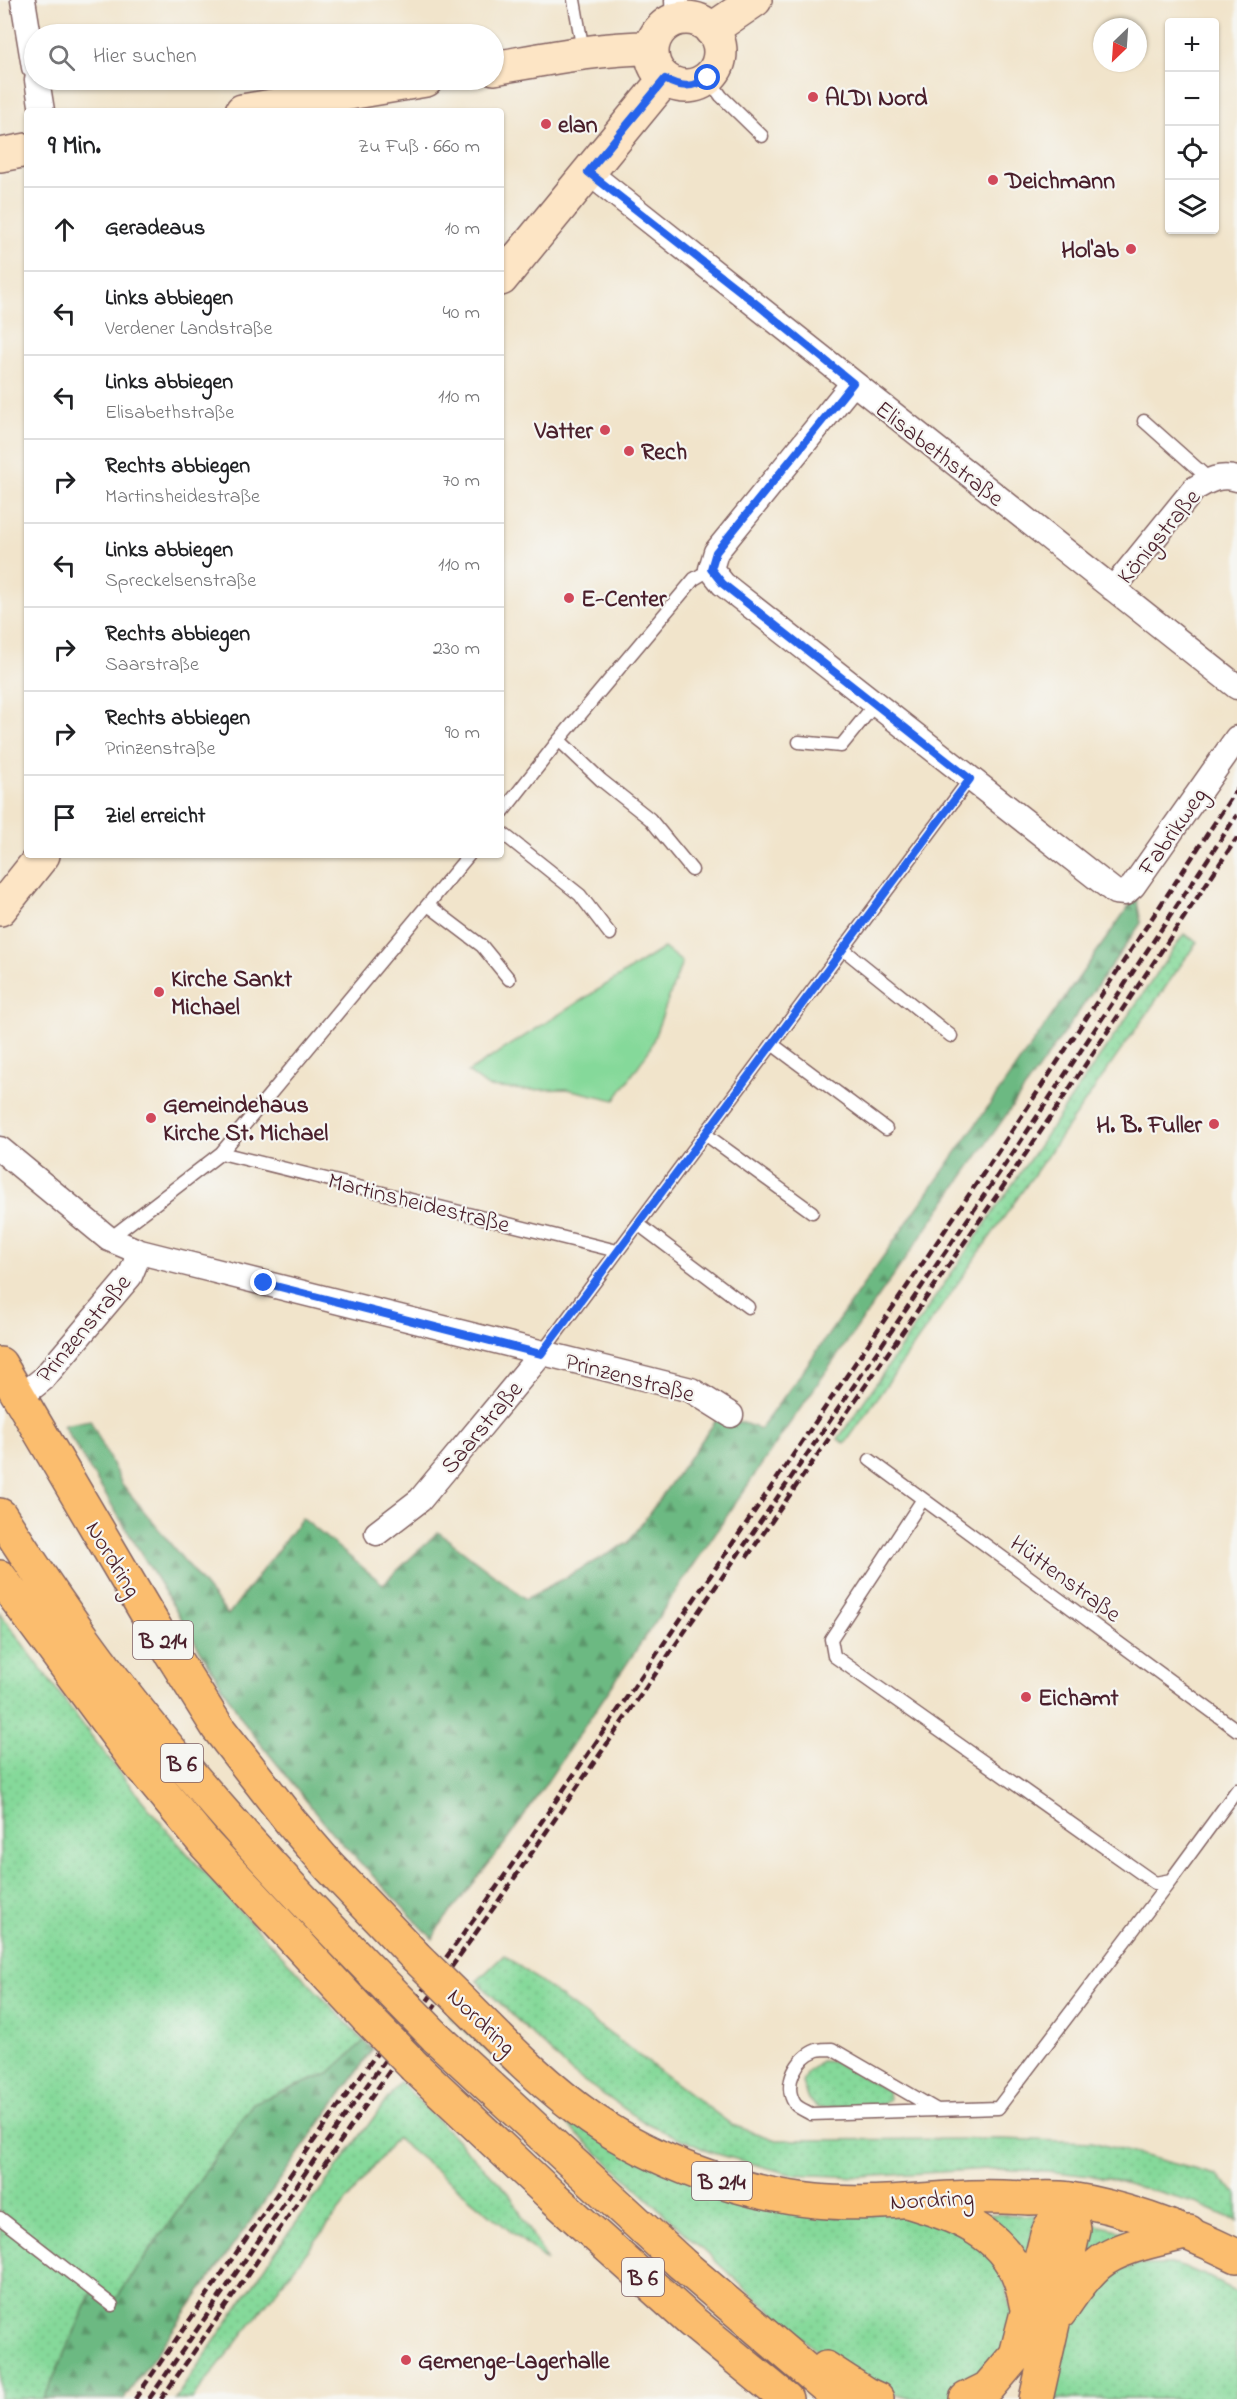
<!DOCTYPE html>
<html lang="de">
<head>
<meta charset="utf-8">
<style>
	body { margin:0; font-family:"Indie Flower",sans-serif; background:#f6f6f6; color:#202124 }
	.controls { position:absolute; right:18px; top:18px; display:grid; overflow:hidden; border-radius:6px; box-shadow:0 2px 4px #0004 }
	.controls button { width:54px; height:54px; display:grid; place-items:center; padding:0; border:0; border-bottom:2px solid #e0e0e0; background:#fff; color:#202124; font:30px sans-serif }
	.compass { position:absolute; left:1093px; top:18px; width:54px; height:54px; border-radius:50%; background:#fff; box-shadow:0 2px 4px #0004; rotate:205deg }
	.stop { position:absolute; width:18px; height:18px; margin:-14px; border:4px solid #2563eb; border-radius:50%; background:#fff }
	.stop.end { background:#2563eb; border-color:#fff; box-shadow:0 2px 6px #0008 }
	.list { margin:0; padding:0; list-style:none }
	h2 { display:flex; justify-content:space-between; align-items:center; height:78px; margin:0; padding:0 24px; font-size:26px }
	h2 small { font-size:20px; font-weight:400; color:#757577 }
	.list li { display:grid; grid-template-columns:39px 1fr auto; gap:18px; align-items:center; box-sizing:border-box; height:84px; padding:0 24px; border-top:2px solid #e0e0e0 }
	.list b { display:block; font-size:22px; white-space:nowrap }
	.list p { margin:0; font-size:20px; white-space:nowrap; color:#757577 }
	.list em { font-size:20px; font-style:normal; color:#757577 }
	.icon { flex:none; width:33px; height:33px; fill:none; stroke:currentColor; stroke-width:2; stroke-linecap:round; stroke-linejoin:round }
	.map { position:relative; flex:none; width:1237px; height:2399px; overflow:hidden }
	.search { position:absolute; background:#fff; box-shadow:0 2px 4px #0004; left:24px; top:24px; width:480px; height:66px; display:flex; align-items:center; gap:15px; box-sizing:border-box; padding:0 21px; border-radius:33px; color:#757577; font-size:22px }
	.panel { position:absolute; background:#fff; box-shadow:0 2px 4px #0004; left:24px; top:108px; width:480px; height:750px; border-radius:6px }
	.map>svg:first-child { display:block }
	.grass { fill:url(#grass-dots); stroke:#687c62; stroke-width:1.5 }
	.forest { fill:url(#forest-firs); stroke:#5b6c56; stroke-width:1.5 }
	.green { fill:#85d99a; stroke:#687c62; stroke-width:1.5 }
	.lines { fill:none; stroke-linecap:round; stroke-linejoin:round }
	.lane-casing { stroke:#846463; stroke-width:15 }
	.street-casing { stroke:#846463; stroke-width:27 }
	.secondary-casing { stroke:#846463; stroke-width:36 }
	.primary-casing { stroke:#846463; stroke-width:36 }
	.highway-casing { stroke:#846463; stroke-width:36 }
	.lane { stroke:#fff; stroke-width:12 }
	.street { stroke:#fff; stroke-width:24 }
	.secondary { stroke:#fde5c5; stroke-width:33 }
	.primary { stroke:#fbbd6e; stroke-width:33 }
	.highway { stroke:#fbbd6e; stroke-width:33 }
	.rail { stroke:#4a1f2b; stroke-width:4.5; stroke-dasharray:9 4.5; stroke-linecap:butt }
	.primary-bridge-casing { stroke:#846463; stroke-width:36; stroke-linecap:butt }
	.highway-bridge-casing { stroke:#846463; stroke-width:36; stroke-linecap:butt }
	.primary-bridge { stroke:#fbbd6e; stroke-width:33 }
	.highway-bridge { stroke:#fbbd6e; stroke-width:33 }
	.route { stroke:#2563eb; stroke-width:8 }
	.poi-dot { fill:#d1495b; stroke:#f6f6f2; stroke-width:2 }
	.labels { text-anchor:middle; stroke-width:4.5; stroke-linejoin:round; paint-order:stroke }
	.shield { fill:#f6f6f2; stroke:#7e6067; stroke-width:1.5 }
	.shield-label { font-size:22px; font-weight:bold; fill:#4a1f2b }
	.poi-label { font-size:24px; font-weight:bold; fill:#4a1f2b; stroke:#f6f6f2; text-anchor:start }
	.street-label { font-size:24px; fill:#4a1f2b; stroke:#f6f6f2 }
</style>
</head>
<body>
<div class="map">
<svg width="1237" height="2399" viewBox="0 0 1237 2399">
	<defs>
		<pattern id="grass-dots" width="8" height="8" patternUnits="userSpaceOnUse" patternTransform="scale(1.5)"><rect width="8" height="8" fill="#85d99a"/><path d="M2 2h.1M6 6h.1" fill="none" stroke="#74ba85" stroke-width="1.8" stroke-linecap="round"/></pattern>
		<pattern id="forest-firs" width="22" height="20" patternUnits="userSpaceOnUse" patternTransform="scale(1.5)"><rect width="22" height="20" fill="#6cb982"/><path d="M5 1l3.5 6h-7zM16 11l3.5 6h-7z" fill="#5b966b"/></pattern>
	</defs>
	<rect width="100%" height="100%" fill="#f6f6f2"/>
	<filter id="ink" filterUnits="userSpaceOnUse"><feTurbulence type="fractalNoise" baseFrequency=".0167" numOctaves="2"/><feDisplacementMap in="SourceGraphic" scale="12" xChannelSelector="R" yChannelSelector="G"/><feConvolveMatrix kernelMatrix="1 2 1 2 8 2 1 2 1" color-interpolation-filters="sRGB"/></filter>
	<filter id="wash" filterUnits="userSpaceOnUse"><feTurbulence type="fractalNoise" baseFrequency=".008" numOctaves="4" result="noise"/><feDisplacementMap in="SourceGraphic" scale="24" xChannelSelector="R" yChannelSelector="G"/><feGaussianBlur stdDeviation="1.35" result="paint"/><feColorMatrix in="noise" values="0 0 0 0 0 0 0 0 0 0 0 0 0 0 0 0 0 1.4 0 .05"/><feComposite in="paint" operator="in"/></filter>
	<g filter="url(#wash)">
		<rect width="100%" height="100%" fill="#f1e4cb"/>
		<path class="grass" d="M1184 934 1197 942 845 1444 838 1439Z
			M0 1613C52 1684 104 1755 160 1822 225 1899 296 1969 364 2041L345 2067 253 2103 112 2305 93 2291 44 2399H0Z
			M504 1955 732 2125 776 2140 1000 2139 1092 2142 1216 2175 1237 2193V2221L1198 2204 1107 2178 1048 2171 987 2169 861 2177 790 2174 710 2152 644 2122 572 2073 477 1981Z
			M453 2009 594 2135 963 2230 997 2257 1016 2329 982 2382 948 2399H912L875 2389 838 2368 747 2290 449 2016Z
			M821 2061 834 2062 888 2091 889 2100 880 2106 818 2108 808 2099 802 2083 806 2074Z
			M400 2082 509 2193 547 2261 396 2138 192 2399H175L285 2238Z
			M973 2214 1036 2215 1025 2270Z
			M1082 2222 1139 2234 1069 2278Z
			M1135 2265H1176L1203 2274 1237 2292V2399H1049L1070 2318 1108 2275Z"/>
		<path class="forest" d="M1136 896 1141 923 783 1433 509 1838 438 1928 433 1939 333 1834 245 1724 63 1425 90 1420 122 1484 228 1615 302 1518 383 1584 438 1532 526 1599 628 1543 720 1415 760 1429 800 1375Z
			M364 2041 373 2049 124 2399H44L93 2291 112 2305 253 2103 328 2074Z"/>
		<path class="green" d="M664 948 682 962 650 1049 615 1100 567 1089 524 1090 488 1087 468 1072Z"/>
	</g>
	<g filter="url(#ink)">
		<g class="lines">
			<defs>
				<path id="lane" d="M574 0 583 51
					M708 78 721 96 762 136
					M1144 421 1209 479
					M559 740 601 780 650 819 692 870
					M799 742 841 746 875 704
					M501 814 559 740 694 579 711 569
					M501 832 580 895 610 934
					M428 905 482 946 509 979
					M843 949 951 1036
					M772 1044 886 1129
					M705 1134 812 1212
					M221 1153 617 1251
					M638 1224 748 1307
					M109 1239 221 1153 469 855
					M541 1354 970 779
					M870 1460 1237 1730
					M923 1499 831 1639 834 1656 1155 1883 1171 1880 1237 1790
					M937 2110 832 2049C827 2049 822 2049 817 2050 797 2057 782 2084 795 2104 798 2108 806 2111 811 2114L998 2108 1171 1880
					M0 2218 112 2305"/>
				<path id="street" d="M23 0 34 67
					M677 0 678 19
					M37 80 42 111
					M588 172 1237 687
					M853 383 716 552 711 569 723 584 1115 892 1125 893 1133 886 1237 738
					M1113 589 1194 489C1209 480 1220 474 1237 479
					M0 1149 109 1239 140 1252 691 1390 731 1415
					M19 1398 43 1379 130 1276 140 1252
					M377 1533 420 1500 541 1354"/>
				<path id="secondary" d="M652 52a34 34 0 1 1 68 0a34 34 0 1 1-68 0Z
					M711 30 755 0
					M494 68C546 59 597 48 651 48
					M242 111 426 80
					M0 155 27 150
					M501 279 665 79
					M0 909 43 855"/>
				<path id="primary" d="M0 1364 156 1629 218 1728 291 1822 329 1866 414 1955
					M461 2001C502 2042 544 2086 592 2119 655 2162 741 2194 816 2201 867 2206 919 2199 970 2197 990 2196 1010 2197 1029 2198 1043 2198 1057 2197 1070 2199 1129 2208 1184 2230 1237 2256"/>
				<path id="highway" d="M0 1515C27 1557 55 1599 84 1639 175 1765 281 1879 389 1989
					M0 1577 134 1758 206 1845 368 2019
					M436 2037 682 2264 840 2399
					M415 2067 552 2196 691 2321 786 2399
					M907 2201C953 2215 1003 2231 1020 2281 1024 2291 1025 2302 1028 2312
					M1060 2312C1071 2295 1083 2278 1097 2265 1118 2246 1162 2239 1189 2232
					M826 2368 866 2394 877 2399
					M966 2399 988 2388 1016 2355 1047 2235 1058 2213 1069 2199
					M1036 2399 1074 2230 1069 2199"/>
			</defs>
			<use href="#lane" class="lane-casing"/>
			<use href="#street" class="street-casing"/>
			<use href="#secondary" class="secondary-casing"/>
			<use href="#primary" class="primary-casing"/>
			<use href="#highway" class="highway-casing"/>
			<use href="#lane" class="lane"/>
			<use href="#street" class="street"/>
			<use href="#secondary" class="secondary"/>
			<use href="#primary" class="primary"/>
			<use href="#highway" class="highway"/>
			<path class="rail" d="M747 1557 1029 1149 1237 838
				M135 2399 320 2132 485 1904 787 1464 1006 1140 1237 789
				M149 2399 328 2140 495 1906 797 1469 1017 1147 1237 815
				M161 2399 451 1983"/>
			<defs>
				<path id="primary-bridge" d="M414 1955 461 2001"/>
				<path id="highway-bridge" d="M389 1989 436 2037
					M368 2019 415 2067"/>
			</defs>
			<use href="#primary-bridge" class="primary-bridge-casing"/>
			<use href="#highway-bridge" class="highway-bridge-casing"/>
			<use href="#primary-bridge" class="primary-bridge"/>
			<use href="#highway-bridge" class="highway-bridge"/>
		</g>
	</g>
	<g class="lines" filter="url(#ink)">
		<path class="route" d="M264 1283 541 1354 970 779 723 584 711 569 716 552 853 383 754 302 588 172 665 79C680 88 693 88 708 78"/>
	</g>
	<g class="poi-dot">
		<circle cx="813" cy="97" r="6"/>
		<circle cx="546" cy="124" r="6"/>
		<circle cx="993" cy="180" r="6"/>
		<circle cx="1131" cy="249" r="6"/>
		<circle cx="605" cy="430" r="6"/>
		<circle cx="629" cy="451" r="6"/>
		<circle cx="569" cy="598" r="6"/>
		<circle cx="159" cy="992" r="6"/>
		<circle cx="151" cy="1118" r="6"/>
		<circle cx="1214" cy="1124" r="6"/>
		<circle cx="1026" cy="1697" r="6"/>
		<circle cx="406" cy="2360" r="6"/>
	</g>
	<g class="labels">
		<g class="shield">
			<rect x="133" y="1621" width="60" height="38" rx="4.5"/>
			<rect x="161" y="1744" width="42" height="38" rx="4.5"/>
			<rect x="692" y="2162" width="60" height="38" rx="4.5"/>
			<rect x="622" y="2258" width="42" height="38" rx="4.5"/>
		</g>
		<g class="shield-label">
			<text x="163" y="1648">B 214</text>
			<text x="182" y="1771">B 6</text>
			<text x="722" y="2189">B 214</text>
			<text x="643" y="2285">B 6</text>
		</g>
		<g class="poi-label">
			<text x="825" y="105">ALDI Nord</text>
			<text x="558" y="132">elan</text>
			<text x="1005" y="188">Deichmann</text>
			<text x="1119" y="257" text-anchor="end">Hol'ab</text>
			<text x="593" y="438" text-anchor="end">Vatter</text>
			<text x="641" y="459">Rech</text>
			<text x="581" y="606">E-Center</text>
			<text x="171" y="986">Kirche Sankt<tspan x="171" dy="28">Michael</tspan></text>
			<text x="163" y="1112">Gemeindehaus<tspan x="163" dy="28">Kirche St. Michael</tspan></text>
			<text x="1202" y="1132" text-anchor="end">H. B. Fuller</text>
			<text x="1038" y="1705">Eichamt</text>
			<text x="418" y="2368">Gemenge-Lagerhalle</text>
		</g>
		<g class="street-label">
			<text transform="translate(940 453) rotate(38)" y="8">Elisabethstraße</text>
			<text transform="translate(1158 536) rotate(-50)" y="8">Königstraße</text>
			<text transform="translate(1172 831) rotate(-55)" y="8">Fabrikweg</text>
			<text transform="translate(419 1202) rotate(14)" y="8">Martinsheidestraße</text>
			<text transform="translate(83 1328) rotate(-50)" y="8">Prinzenstraße</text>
			<text transform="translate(630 1377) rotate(15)" y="8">Prinzenstraße</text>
			<text transform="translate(481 1427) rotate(-50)" y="8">Saarstraße</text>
			<text transform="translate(114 1559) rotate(59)" y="8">Nordring</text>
			<text transform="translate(1066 1578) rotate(36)" y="8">Hüttenstraße</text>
			<text transform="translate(482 2021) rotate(44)" y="8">Nordring</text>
			<text transform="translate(932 2199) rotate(-3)" y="8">Nordring</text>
		</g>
	</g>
</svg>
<div class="controls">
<button>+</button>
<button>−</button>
<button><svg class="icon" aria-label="locate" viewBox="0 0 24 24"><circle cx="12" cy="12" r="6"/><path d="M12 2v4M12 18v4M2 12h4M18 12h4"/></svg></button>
<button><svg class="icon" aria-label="layers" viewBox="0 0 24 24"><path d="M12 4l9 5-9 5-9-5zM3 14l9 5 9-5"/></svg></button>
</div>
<svg class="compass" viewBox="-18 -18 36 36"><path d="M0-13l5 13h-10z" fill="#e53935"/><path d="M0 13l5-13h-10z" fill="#757577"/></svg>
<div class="stop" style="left:708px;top:78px"></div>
<div class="stop end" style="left:264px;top:1283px"></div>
<div class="search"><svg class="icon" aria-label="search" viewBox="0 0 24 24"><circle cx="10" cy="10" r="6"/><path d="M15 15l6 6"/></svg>Hier suchen</div>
<section class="panel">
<h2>9 Min.<small>Zu Fuß · 660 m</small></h2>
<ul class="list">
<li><svg class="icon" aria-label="ahead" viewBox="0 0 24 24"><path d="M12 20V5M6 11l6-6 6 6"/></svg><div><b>Geradeaus</b></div><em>10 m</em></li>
<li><svg class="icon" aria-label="left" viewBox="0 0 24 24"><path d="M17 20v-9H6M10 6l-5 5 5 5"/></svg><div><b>Links abbiegen</b><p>Verdener Landstraße</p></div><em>40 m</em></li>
<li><svg class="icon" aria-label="left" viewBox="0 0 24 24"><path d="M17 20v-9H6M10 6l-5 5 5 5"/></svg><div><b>Links abbiegen</b><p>Elisabethstraße</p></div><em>110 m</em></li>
<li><svg class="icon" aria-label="right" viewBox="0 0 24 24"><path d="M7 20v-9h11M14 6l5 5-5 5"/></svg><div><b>Rechts abbiegen</b><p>Martinsheidestraße</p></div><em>70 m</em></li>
<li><svg class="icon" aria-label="left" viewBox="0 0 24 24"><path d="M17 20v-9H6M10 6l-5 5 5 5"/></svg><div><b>Links abbiegen</b><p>Spreckelsenstraße</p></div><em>110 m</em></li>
<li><svg class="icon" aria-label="right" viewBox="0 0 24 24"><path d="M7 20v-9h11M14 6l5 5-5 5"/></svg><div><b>Rechts abbiegen</b><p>Saarstraße</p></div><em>230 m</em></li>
<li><svg class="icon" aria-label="right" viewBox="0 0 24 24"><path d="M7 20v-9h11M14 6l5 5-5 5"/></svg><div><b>Rechts abbiegen</b><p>Prinzenstraße</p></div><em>90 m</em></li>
<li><svg class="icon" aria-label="arrive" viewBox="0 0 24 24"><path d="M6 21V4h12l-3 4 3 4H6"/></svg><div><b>Ziel erreicht</b></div></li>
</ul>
</section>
</div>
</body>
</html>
